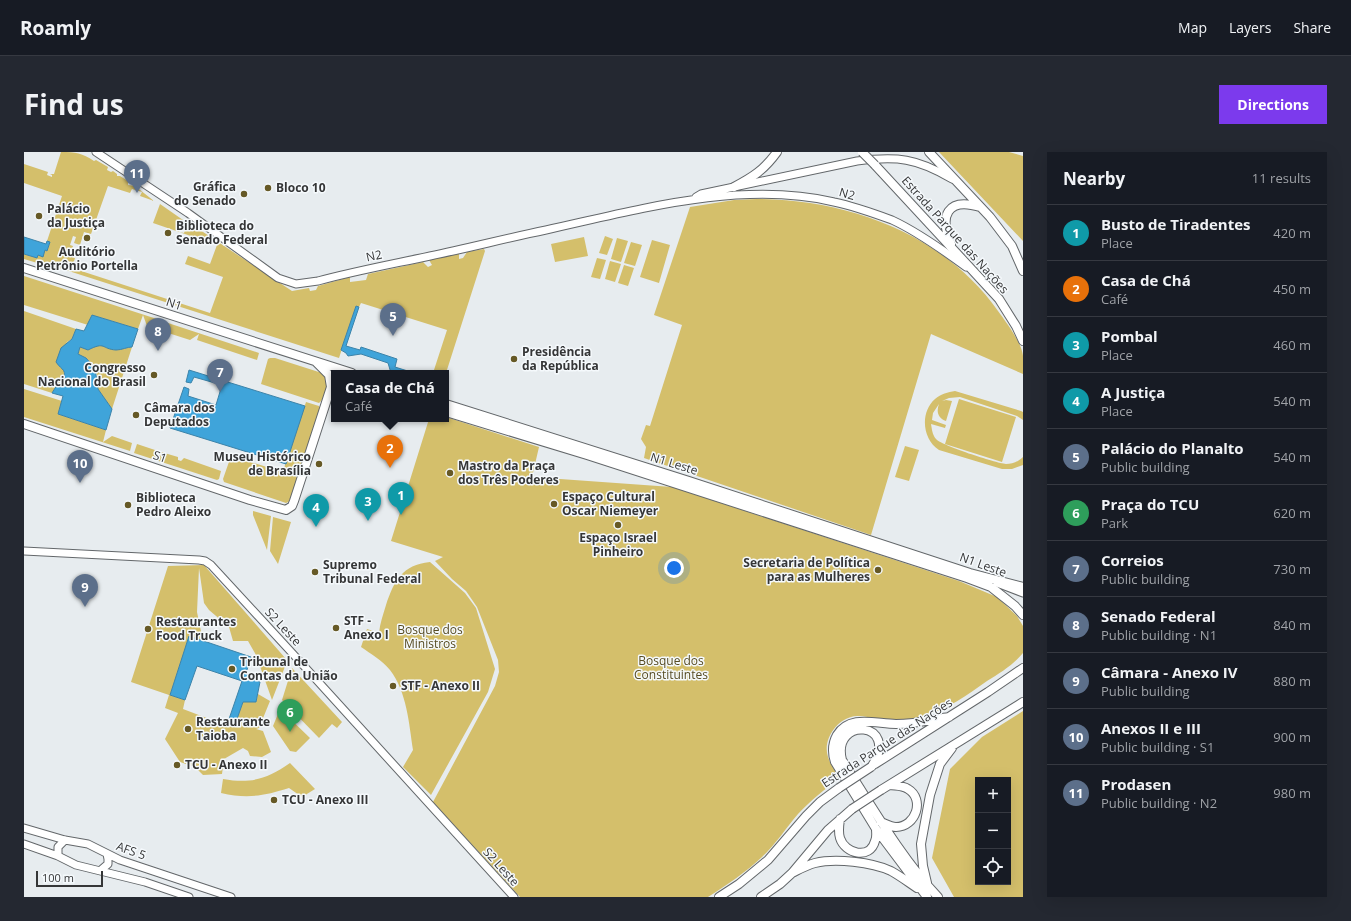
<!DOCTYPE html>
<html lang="en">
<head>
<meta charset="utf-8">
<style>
	body { margin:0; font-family:"Open Sans",sans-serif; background:#242831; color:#f1f3f6 }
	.controls { position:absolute; right:12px; bottom:12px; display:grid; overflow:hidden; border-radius:0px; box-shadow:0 4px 16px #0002 }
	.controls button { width:36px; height:36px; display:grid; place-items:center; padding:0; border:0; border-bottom:1px solid #363941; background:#171b24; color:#f1f3f6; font:20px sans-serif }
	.scale { position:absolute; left:12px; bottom:10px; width:67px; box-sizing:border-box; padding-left:4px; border:2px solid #353637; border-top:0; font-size:11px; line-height:14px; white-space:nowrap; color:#353637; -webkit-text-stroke:3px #f5f9fc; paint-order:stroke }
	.you { position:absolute; left:650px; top:416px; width:14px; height:14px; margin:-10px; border:3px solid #fff; border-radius:50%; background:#1a73e8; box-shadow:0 0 0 6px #1a73e833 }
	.badge { display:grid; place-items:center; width:26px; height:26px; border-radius:50%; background:#7c3aed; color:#fff; font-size:13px; font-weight:700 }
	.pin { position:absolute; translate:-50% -33px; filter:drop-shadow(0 1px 2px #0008) }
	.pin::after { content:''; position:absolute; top:21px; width:14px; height:12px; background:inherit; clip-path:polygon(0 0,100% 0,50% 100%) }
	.popup { position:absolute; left:307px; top:218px; width:118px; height:52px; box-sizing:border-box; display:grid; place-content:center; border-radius:0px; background:#171b24; filter:drop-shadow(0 1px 3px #0005); font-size:13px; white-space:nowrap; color:#9ea1a6 }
	.popup b { font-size:15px; color:#f1f3f6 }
	.popup::after { content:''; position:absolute; left:50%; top:100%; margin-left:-8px; border:8px solid transparent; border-top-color:#171b24 }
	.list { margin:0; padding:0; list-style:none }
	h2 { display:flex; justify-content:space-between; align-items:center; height:52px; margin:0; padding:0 16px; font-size:17px }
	h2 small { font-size:13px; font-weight:400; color:#9ea1a6 }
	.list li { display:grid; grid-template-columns:26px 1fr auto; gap:12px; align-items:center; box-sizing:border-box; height:56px; padding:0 16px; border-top:1px solid #363941 }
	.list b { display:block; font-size:15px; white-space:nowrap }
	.list p { margin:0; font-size:13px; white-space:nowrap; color:#9ea1a6 }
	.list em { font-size:13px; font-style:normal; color:#9ea1a6 }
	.icon { flex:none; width:22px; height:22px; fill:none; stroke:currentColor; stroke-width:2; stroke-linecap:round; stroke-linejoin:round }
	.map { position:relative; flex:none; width:999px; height:745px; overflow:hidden; border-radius:0px }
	header { display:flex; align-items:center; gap:24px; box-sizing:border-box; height:56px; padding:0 20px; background:#171b24; border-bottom:1px solid #363941 }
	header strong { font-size:19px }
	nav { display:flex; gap:22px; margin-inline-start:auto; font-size:14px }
	.intro { display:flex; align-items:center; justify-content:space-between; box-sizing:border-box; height:96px; padding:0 24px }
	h1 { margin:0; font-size:28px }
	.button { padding:10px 18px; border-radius:0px; background:#7c3aed; color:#fff; font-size:14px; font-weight:700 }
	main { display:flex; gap:24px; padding:0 24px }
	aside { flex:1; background:#171b24; border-radius:0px; box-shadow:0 4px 16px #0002 }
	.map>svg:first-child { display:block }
	.green { fill:#d4bf6b; fill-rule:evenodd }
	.water { fill:#3fa4da; stroke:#3c83a9 }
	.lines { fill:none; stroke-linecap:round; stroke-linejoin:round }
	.major-casing { stroke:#63676a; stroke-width:9 }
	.highway-casing { stroke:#63676a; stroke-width:10 }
	.major { stroke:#fff; stroke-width:7 }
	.highway { stroke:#fff; stroke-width:8 }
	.highway-bridge-casing { stroke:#63676a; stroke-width:10; stroke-linecap:butt }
	.highway-bridge { stroke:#fff; stroke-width:8 }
	.poi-dot { fill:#665926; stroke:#f5f9fc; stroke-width:1.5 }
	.labels { text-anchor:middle; stroke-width:3; stroke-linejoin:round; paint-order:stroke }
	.poi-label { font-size:12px; font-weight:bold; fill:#353637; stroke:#f5f9fc; text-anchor:start }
	.street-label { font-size:12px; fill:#353637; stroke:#f5f9fc }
	.park-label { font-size:12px; fill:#574c23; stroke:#f5f9fc }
</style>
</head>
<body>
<header>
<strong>Roamly</strong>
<nav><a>Map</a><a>Layers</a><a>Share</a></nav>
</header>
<div class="intro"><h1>Find us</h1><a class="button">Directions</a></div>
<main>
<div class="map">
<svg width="999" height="745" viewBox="0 0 999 745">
	<rect width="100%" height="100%" fill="#e7ecef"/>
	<path class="green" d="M37 0C52 0 58 1 70 9L72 8 84 15 83 18 87 20 89 19 93 22V24H96L104 29V33L111 34 130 49 116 44 118 40 108 37 106 41 84 34 67 82 60 80 56 93 50 91 52 85 49 84 46 93 49 94 46 104 51 106 48 116 186 161 199 125 161 112 164 104 186 112 193 93 129 71 136 52 159 68 155 80 160 81 164 70 268 139 285 136 286 139 292 138 294 134 326 125V130L342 128 344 122 399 110 404 115 408 113 405 108 435 101V107L439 106 443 100 460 97 461 99 422 221H409L423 178 337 151 335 155 332 154 315 206 23 112 20 113 0 107V102L13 106 14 103 21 98 23 99 26 90 23 89 38 44 0 31V12L24 20 23 23 28 25V23L26 22H30Z
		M915 0H985L999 4V89Z
		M733 47C824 47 921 83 974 159 982 170 998 191 999 204 999 210 999 216 999 222L907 182 847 383 620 306 622 295 617 287 622 273 626 274 658 173 630 163 666 55 710 48Z
		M581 84 589 87 583 103 575 101Z
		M560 85 564 104 531 110 527 92Z
		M593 86 604 89 597 110 587 107Z
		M628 88 646 93 635 131 616 125Z
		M607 90 618 93 611 114 600 111Z
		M573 106 582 108 576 127 567 125Z
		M586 109 597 112 591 130 581 127Z
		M600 113 610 116 604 134 594 131Z
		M0 124 136 168 133 177 123 174 119 163 114 177 68 163 64 173 0 153Z
		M0 159 52 177 48 187 43 190 34 213 40 218C41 229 33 232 28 241L0 232Z
		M141 170 235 201 233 208 173 188 175 182 166 188 138 179Z
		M74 193H78L92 198 108 195 88 257 74 237 73 223 68 212 62 206 54 203 56 195 64 198Z
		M246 206H251L301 222C304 230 303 245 295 251L237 232 244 207Z
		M0 237 38 249 34 262 82 278 79 290 88 284 108 291 106 299 0 265Z
		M931 239 997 259 999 260V268L993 264 936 245 925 246 918 249 922 248 928 249 922 269C914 266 912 260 915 252L909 261 908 268 922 273 921 276 907 272C908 277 908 282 912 287 916 293 972 311 982 312 988 312 994 310 999 305V313L988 317H978L915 298C898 287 896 260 911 247 917 242 924 240 931 239Z
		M935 247 992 265 978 310 921 292Z
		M282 250 295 254 296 257 276 317 273 321 260 316Z
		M422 265 515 295 508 325 648 335 935 429 973 445 993 464 999 474V501C989 513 976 521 963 529 943 543 924 557 900 564 887 568 871 569 857 567 849 566 841 564 833 564 814 565 798 587 804 605 806 612 812 620 816 626 801 637 786 649 774 662 762 676 752 692 738 705 722 720 703 733 684 745H496L409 650 471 534 475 520 474 508 453 455 442 439 428 427 411 409 419 405 367 389 405 267H422Z
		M113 292 131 298 134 307 137 300 154 305V308L157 309 160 306 197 319 195 327 193 328 110 301Z
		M881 294 895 298 885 329 871 325Z
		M207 304 272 324 273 327 266 349 262 351 200 330 199 327Z
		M229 359 247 364 243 398 229 363Z
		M249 365 267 370 254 412 246 399Z
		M406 410 441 441 452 456 471 517 464 540 407 643 379 615 389 598C385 572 383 540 366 518 358 508 347 502 337 495L343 477 355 481C356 471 359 463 362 453 370 429 378 413 406 410Z
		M180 413 262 507V512L248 548 232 503 224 489H209L205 475 185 458 180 451 175 416 173 460 179 489 165 485 146 543 161 548 159 557 201 573 204 570 213 567 219 550H232L234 542 246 549 235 576 232 577 239 579 247 600 238 605 226 604 224 599 219 596 200 607 198 622 179 623 171 615 156 610 141 587 154 561 141 556 145 543 107 530 144 414Z
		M268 516 318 570 313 576 308 572 295 586 258 548Z
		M256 557 286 586 272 600 266 599 249 574Z
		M999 559V745H930L908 706 926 617 958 585ZM954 628H984V730H954Z
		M266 611 291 637 278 645 265 636C240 644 223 647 197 641L199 627C227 632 243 627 266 611Z"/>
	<path class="water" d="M0 85 22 92 23 89 26 90 23 99 21 98 19 105 14 103 13 106 0 102Z
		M332 154 335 155 322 194 336 198 337 195 373 207 371 215 390 221H367L364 211 337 202 324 204 322 201 317 198Z
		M68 163 114 177 108 195C103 195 98 198 92 198 77 197 82 189 64 198L56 195 54 202 62 206 71 216 74 237 88 257 82 278 34 262 39 244 28 241 33 233 38 230C44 217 38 219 32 210L37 196 48 187 52 177 60 179Z
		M165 218 281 254 262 312 146 276 160 235 165 237 164 244 192 253 198 233 170 225 167 231 162 230Z
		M165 484 227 505 222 521 236 530 232 550H219L213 567 204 570 218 529 173 514 161 548 146 543Z"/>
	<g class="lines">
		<defs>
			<path id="major" d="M72 0 164 61 254 126 272 132 294 129C331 119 369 112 406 104 445 96 483 86 522 78 613 58 717 28 810 50 829 54 849 61 868 68 894 80 919 98 942 115
				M672 45 677 42 833 9C873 4 893 6 928 27
				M0 399 175 408 181 409 187 413 269 502 490 745
				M973 431 999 441
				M0 676 41 688 64 692 96 708 207 745
				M0 692 34 704 52 713 121 730 165 745
				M34 704V695L41 688
				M77 718 84 712V707L83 702"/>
			<path id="highway" d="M905 0 966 65 988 94 999 119
				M851 13 975 147 992 174 999 189
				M710 35C729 25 740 18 753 0
				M927 92C915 64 923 45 956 55
				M0 116 328 221
				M422 252 665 329 946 421 999 435
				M422 260 563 303 943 426 967 435 991 454 999 463
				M0 272 226 348 262 358 268 354 270 349 307 235 305 223 292 210
				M851 612 964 540 999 516
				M848 614C877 569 807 564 818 608 847 653 877 706 914 745
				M857 638 999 550
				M816 667C815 674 814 680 816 686 821 702 846 708 851 689 853 685 852 681 852 677
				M857 670C862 672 867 675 872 675 892 675 901 647 884 637 878 633 872 634 866 633
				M768 721C776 717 783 713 791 711 811 706 848 710 867 719 876 724 884 730 893 736
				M903 731 899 714 897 692 906 643 916 612 928 596
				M695 745 715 732 744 708 782 664 796 650 815 636
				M737 745 756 732 768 721 804 678 828 657
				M903 745 852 677 811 610C808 601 808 592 813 583 826 562 852 572 872 572 890 572 907 568 925 565"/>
		</defs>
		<use href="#major" class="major-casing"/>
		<use href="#highway" class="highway-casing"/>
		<use href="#major" class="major"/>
		<use href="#highway" class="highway"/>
		<defs>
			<path id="highway-bridge" d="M838 0 851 13
				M815 636 847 615
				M828 657 857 638"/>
		</defs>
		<use href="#highway-bridge" class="highway-bridge-casing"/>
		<use href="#highway-bridge" class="highway-bridge"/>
	</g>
	<g class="poi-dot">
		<circle cx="244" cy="36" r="4"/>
		<circle cx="220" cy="42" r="4"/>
		<circle cx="15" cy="64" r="4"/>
		<circle cx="144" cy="81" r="4"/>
		<circle cx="63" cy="86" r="4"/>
		<circle cx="490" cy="207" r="4"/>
		<circle cx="130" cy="223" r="4"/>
		<circle cx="112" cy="263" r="4"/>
		<circle cx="295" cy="312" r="4"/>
		<circle cx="426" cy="321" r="4"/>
		<circle cx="530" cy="352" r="4"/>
		<circle cx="104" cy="353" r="4"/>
		<circle cx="594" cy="373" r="4"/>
		<circle cx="854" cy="418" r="4"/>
		<circle cx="291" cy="420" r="4"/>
		<circle cx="312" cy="476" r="4"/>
		<circle cx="124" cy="477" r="4"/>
		<circle cx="208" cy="517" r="4"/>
		<circle cx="369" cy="534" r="4"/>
		<circle cx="164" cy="577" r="4"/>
		<circle cx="153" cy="613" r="4"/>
		<circle cx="250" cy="648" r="4"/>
	</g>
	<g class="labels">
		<g class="poi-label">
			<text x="212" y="39" text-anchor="end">Gráfica<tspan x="212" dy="14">do Senado</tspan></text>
			<text x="252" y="40">Bloco 10</text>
			<text x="23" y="61">Palácio<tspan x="23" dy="14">da Justiça</tspan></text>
			<text x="152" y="78">Biblioteca do<tspan x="152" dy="14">Senado Federal</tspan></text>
			<text x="63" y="104" text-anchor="middle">Auditório<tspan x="63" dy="14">Petrônio Portella</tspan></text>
			<text x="498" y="204">Presidência<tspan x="498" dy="14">da República</tspan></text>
			<text x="122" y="220" text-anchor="end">Congresso<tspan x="122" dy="14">Nacional do Brasil</tspan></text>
			<text x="120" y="260">Câmara dos<tspan x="120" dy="14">Deputados</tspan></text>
			<text x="287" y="309" text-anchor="end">Museu Histórico<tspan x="287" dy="14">de Brasília</tspan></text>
			<text x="434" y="318">Mastro da Praça<tspan x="434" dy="14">dos Três Poderes</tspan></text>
			<text x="538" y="349">Espaço Cultural<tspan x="538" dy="14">Oscar Niemeyer</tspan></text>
			<text x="112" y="350">Biblioteca<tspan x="112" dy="14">Pedro Aleixo</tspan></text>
			<text x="594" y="390" text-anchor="middle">Espaço Israel<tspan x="594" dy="14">Pinheiro</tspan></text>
			<text x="846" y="415" text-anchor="end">Secretaria de Política<tspan x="846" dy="14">para as Mulheres</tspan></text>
			<text x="299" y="417">Supremo<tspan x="299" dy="14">Tribunal Federal</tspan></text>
			<text x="320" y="473">STF -<tspan x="320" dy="14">Anexo I</tspan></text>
			<text x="132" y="474">Restaurantes<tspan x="132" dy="14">Food Truck</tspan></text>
			<text x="216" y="514">Tribunal de<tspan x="216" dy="14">Contas da União</tspan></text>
			<text x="377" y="538">STF - Anexo II</text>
			<text x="172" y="574">Restaurante<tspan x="172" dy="14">Taioba</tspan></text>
			<text x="161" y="617">TCU - Anexo II</text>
			<text x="258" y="652">TCU - Anexo III</text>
		</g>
		<g class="street-label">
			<text transform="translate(823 42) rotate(16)" y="4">N2</text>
			<text transform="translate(931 83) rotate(48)" y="4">Estrada Parque das Nações</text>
			<text transform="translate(350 104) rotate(-12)" y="4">N2</text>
			<text transform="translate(150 152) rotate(18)" y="4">N1</text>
			<text transform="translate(136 305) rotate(19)" y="4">S1</text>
			<text transform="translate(650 312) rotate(17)" y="4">N1 Leste</text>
			<text transform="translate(959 413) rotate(20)" y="4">N1 Leste</text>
			<text transform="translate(259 475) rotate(47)" y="4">S2 Leste</text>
			<text transform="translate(863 591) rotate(-33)" y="4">Estrada Parque das Nações</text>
			<text transform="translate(107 699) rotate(20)" y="4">AFS 5</text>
			<text transform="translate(477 715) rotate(48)" y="4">S2 Leste</text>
		</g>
		<g class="park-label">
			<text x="406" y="482">Bosque dos<tspan x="406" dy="14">Ministros</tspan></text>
			<text x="647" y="513">Bosque dos<tspan x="647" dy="14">Constituintes</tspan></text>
		</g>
	</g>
</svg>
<div class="controls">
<button>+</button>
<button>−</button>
<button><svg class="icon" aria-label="locate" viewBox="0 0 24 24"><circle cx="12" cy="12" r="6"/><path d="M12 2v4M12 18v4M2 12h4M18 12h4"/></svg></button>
</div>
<div class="scale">100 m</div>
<div class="you"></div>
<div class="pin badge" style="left:377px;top:363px;background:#0f9aa8">1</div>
<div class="pin badge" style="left:366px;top:316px;background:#e8710a">2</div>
<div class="popup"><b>Casa de Chá</b>Café</div>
<div class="pin badge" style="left:344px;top:369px;background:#0f9aa8">3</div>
<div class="pin badge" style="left:292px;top:375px;background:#0f9aa8">4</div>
<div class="pin badge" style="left:369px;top:184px;background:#5c6f8a">5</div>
<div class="pin badge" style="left:266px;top:580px;background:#2e9e5b">6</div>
<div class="pin badge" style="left:196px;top:240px;background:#5c6f8a">7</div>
<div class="pin badge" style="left:134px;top:199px;background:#5c6f8a">8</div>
<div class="pin badge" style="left:61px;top:455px;background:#5c6f8a">9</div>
<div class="pin badge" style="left:56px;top:331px;background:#5c6f8a">10</div>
<div class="pin badge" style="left:113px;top:41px;background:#5c6f8a">11</div>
</div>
<aside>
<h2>Nearby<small>11 results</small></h2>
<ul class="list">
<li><span class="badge" style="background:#0f9aa8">1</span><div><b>Busto de Tiradentes</b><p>Place</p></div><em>420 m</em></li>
<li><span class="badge" style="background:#e8710a">2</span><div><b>Casa de Chá</b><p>Café</p></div><em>450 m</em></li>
<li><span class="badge" style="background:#0f9aa8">3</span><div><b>Pombal</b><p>Place</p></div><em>460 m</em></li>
<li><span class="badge" style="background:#0f9aa8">4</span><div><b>A Justiça</b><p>Place</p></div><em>540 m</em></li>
<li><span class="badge" style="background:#5c6f8a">5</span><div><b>Palácio do Planalto</b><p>Public building</p></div><em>540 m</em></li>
<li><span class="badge" style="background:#2e9e5b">6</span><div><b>Praça do TCU</b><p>Park</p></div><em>620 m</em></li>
<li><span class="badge" style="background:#5c6f8a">7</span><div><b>Correios</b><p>Public building</p></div><em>730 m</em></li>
<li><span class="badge" style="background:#5c6f8a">8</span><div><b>Senado Federal</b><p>Public building · N1</p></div><em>840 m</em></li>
<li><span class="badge" style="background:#5c6f8a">9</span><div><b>Câmara - Anexo IV</b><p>Public building</p></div><em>880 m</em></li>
<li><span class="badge" style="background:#5c6f8a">10</span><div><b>Anexos II e III</b><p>Public building · S1</p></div><em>900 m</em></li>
<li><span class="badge" style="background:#5c6f8a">11</span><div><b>Prodasen</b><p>Public building · N2</p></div><em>980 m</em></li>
</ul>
</aside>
</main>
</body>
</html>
